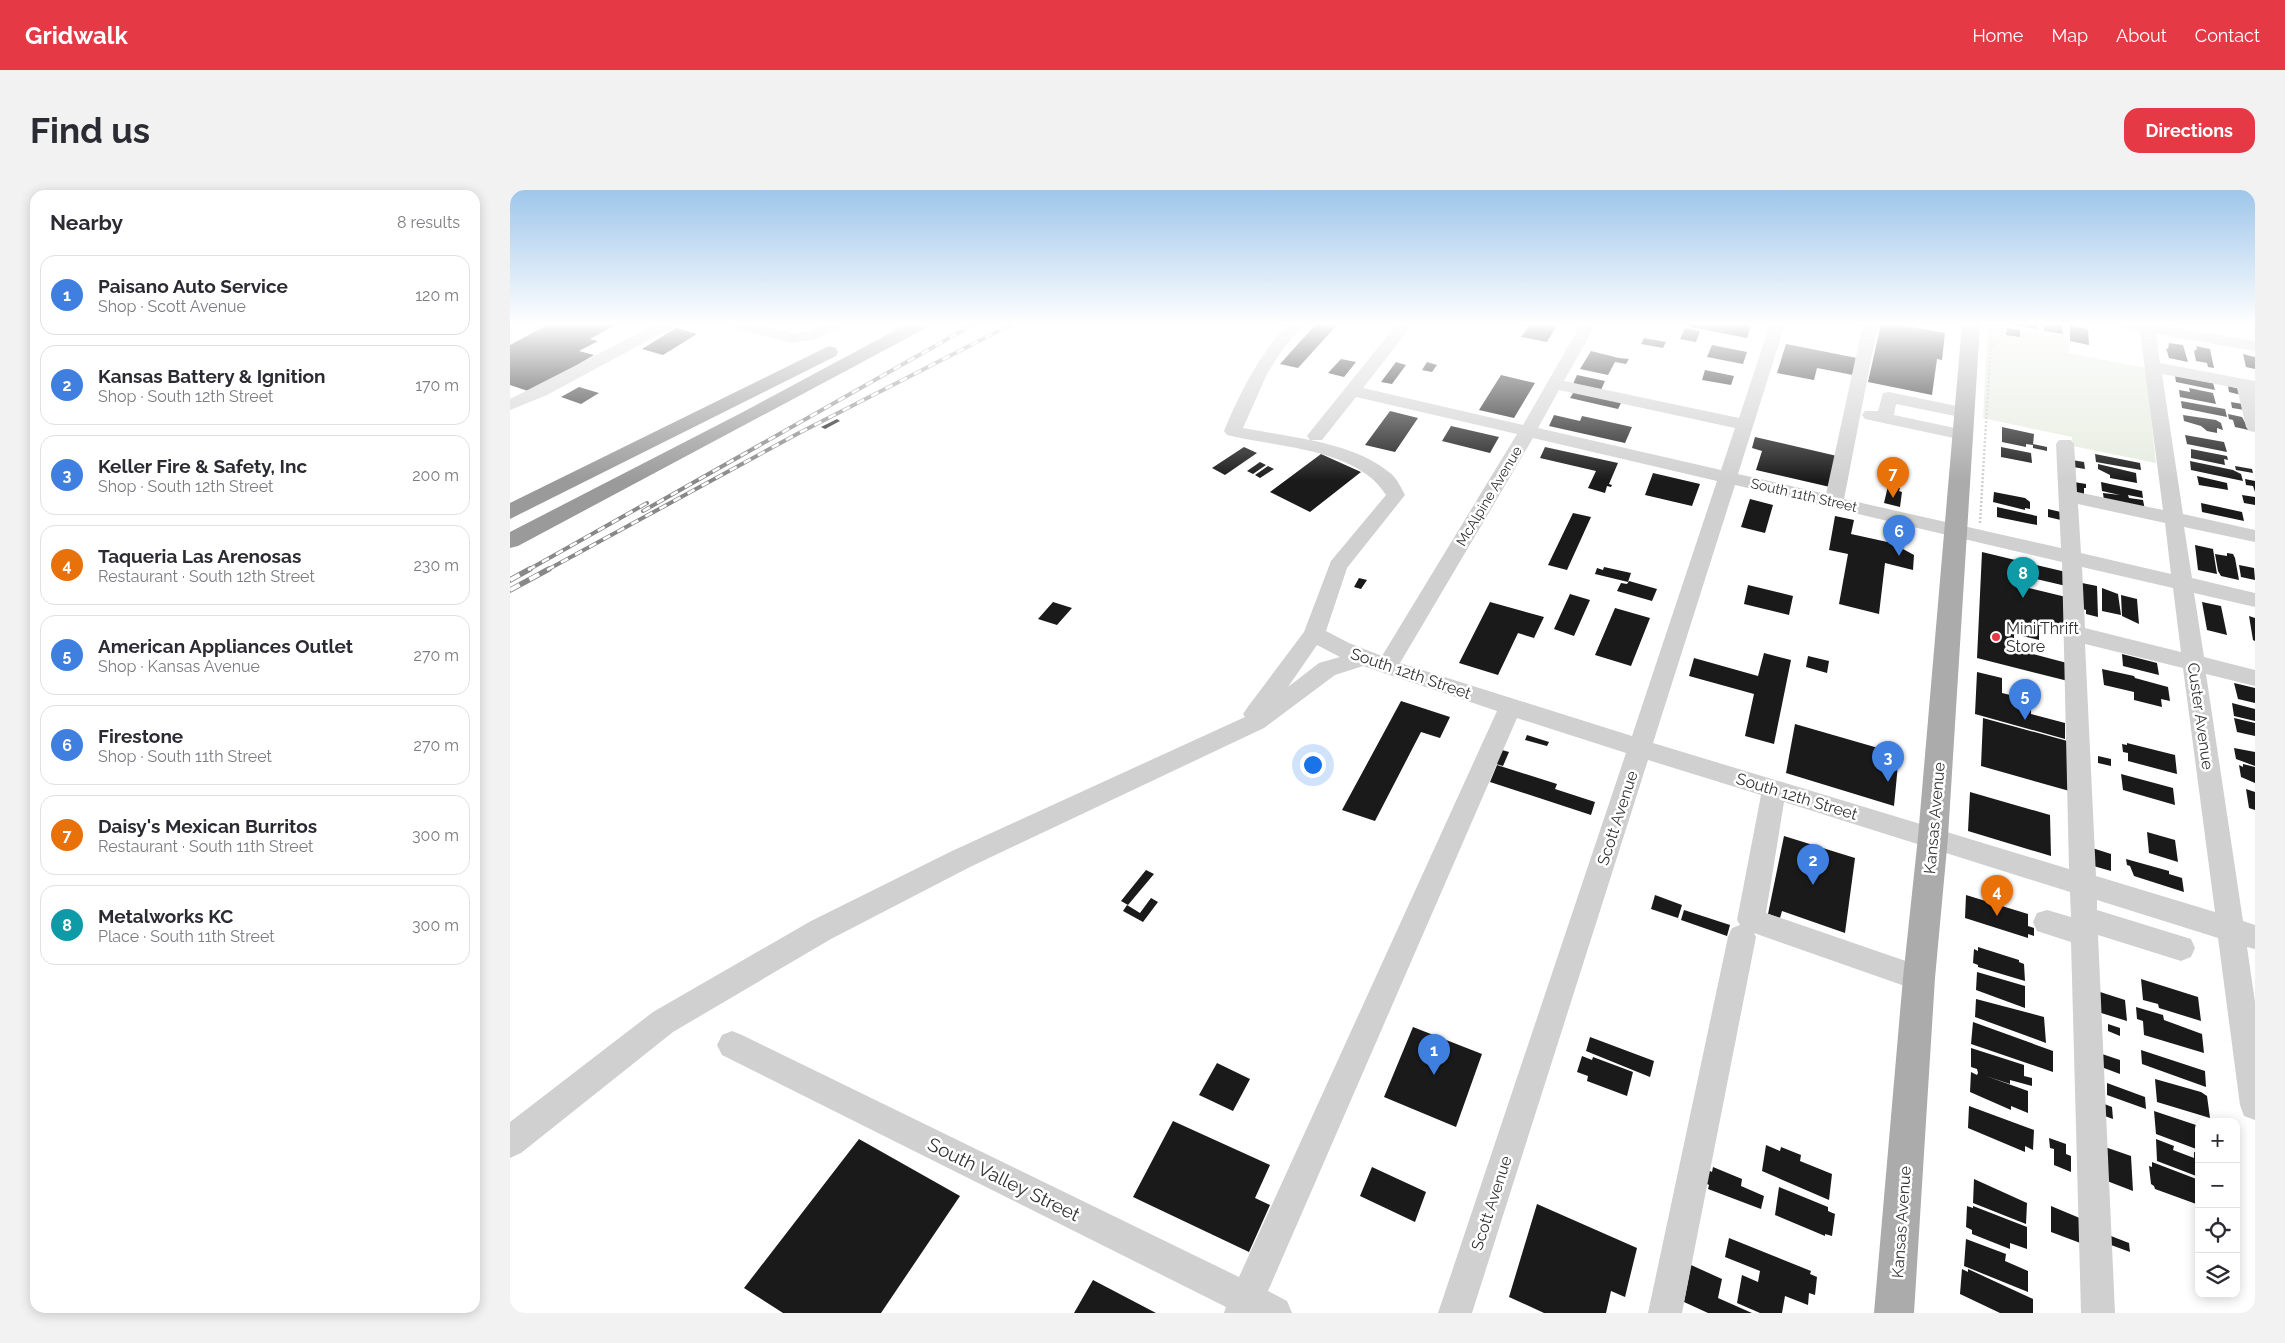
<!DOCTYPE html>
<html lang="en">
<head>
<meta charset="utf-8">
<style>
	body { margin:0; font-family:Raleway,sans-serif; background:#f2f2f3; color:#2b2b33 }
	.controls { position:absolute; right:15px; bottom:15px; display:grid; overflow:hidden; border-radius:10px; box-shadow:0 2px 12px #0003 }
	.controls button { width:45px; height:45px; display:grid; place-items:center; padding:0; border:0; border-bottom:1px solid #e1e1e2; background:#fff; color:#2b2b33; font:25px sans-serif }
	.you { position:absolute; left:802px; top:574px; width:18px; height:18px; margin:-12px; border:4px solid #fff; border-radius:50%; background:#1a73e8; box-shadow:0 0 0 8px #1a73e833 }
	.badge { display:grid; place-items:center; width:32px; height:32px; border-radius:50%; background:#e63946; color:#fff; font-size:16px; font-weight:700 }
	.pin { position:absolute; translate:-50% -41px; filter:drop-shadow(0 1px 2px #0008) }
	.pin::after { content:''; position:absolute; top:26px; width:18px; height:15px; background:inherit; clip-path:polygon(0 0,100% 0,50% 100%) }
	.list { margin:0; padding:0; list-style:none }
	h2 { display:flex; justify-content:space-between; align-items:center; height:65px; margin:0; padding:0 20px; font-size:21px }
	h2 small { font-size:16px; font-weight:400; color:#7c7c81 }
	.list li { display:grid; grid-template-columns:32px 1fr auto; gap:15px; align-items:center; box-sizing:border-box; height:80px; margin:0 10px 10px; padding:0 10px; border:1px solid #e1e1e2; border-radius:15px }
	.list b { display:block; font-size:19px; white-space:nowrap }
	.list p { margin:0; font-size:16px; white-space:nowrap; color:#7c7c81 }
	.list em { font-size:16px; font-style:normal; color:#7c7c81 }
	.icon { flex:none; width:28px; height:28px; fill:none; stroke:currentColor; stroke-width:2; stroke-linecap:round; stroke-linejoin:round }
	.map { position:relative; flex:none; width:1745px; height:1123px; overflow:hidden; border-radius:15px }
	header { display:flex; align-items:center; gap:30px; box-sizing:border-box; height:70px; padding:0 25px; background:#e63946; color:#fff }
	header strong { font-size:24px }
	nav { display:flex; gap:28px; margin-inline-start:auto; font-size:18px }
	.intro { display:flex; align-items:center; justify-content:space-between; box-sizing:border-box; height:120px; padding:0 30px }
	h1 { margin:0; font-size:35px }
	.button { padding:12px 22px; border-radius:15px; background:#e63946; color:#fff; font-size:18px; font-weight:700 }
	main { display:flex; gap:30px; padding:0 30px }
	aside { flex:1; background:#fff; border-radius:15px; box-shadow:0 2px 12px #0003 }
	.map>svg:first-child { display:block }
	.green { fill:#e6ecdf }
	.building { fill:#1a1a1a }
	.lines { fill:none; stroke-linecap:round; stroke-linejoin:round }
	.path { stroke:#cdcdcd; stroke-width:2.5; stroke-dasharray:2 2; stroke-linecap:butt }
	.minor { fill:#d0d0d0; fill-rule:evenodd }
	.major { fill:#ababab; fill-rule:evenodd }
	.highway { fill:#9a9a9a; fill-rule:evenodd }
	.rail-far1-casing { stroke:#888; stroke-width:4 }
	.rail-casing { stroke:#888; stroke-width:5.5 }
	.rail-far1 { stroke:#fff; stroke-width:2.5; stroke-dasharray:8; stroke-linecap:butt }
	.rail { stroke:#fff; stroke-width:4; stroke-dasharray:11; stroke-linecap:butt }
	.poi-dot { fill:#e63946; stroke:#fff; stroke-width:2 }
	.labels { text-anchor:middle; stroke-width:5; stroke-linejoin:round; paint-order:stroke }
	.far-street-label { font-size:14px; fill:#333; stroke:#fff }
	.poi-label { font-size:16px; fill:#333; stroke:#fff; text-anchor:start }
	.street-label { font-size:16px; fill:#333; stroke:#fff }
	.near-street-label { font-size:19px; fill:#333; stroke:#fff }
</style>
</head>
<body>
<header>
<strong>Gridwalk</strong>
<nav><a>Home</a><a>Map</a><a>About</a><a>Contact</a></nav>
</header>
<div class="intro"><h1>Find us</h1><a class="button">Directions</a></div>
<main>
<aside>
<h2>Nearby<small>8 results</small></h2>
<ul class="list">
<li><span class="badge" style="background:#3f7fe0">1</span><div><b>Paisano Auto Service</b><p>Shop · Scott Avenue</p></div><em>120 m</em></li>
<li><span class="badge" style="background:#3f7fe0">2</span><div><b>Kansas Battery &amp; Ignition</b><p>Shop · South 12th Street</p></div><em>170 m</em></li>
<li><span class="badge" style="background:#3f7fe0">3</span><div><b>Keller Fire &amp; Safety, Inc</b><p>Shop · South 12th Street</p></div><em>200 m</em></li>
<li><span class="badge" style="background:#e8710a">4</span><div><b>Taqueria Las Arenosas</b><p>Restaurant · South 12th Street</p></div><em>230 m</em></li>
<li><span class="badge" style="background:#3f7fe0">5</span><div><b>American Appliances Outlet</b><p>Shop · Kansas Avenue</p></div><em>270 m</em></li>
<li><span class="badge" style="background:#3f7fe0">6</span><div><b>Firestone</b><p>Shop · South 11th Street</p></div><em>270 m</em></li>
<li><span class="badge" style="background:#e8710a">7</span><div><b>Daisy's Mexican Burritos</b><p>Restaurant · South 11th Street</p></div><em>300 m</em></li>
<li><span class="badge" style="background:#0f9aa8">8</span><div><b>Metalworks KC</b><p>Place · South 11th Street</p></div><em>300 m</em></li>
</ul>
</aside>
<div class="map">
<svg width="1745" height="1123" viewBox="0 0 1745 1123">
	<rect width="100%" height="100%" fill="#fff"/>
	<path class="green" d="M1478 134 1559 148V163L1636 178 1646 273 1563 256 1562 247 1473 228Z"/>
	<path class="building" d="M39 134H107L80 149 88 151 69 161 84 165 21 202 0 195V155Z
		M806 134H828L788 178 770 174Z
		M1020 134H1033L1046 137 1037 152 1011 147Z
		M1177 134H1231L1241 136 1237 148 1176 136Z
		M1371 134H1385L1435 143 1432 170 1427 169 1422 205 1358 192Z
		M1501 134H1527V139L1501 135Z
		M1534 134H1552L1553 144 1534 141Z
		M1560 135 1578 139 1579 155 1560 151Z
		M166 138 187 144 153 165 132 159Z
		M1175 138 1190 141 1186 152 1170 149Z
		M1497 138 1510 140V147L1496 145Z
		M1134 148 1156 152 1153 158 1131 154Z
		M1659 153 1673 155 1678 172 1659 168 1656 158 1658 159Z
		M1276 154 1347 168 1343 185 1307 178 1304 190 1267 183Z
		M1202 155 1237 162 1233 174 1197 167Z
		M1686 156 1700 159 1704 178 1698 177 1697 173 1686 171 1684 161 1687 159Z
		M1081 161 1109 168 1119 169 1116 174 1105 172 1098 185 1070 179Z
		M1733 164 1745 167V179L1736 177Z
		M831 169 846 172 834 187 818 183Z
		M886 172 896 175 882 194 871 192Z
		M917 172 927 175 922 182 912 180Z
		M1195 180 1224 186 1221 195 1192 190Z
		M991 185 1025 193 1004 228 969 220Z
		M1067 185 1095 191 1091 200 1063 194Z
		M1665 186 1703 193 1705 200 1666 192Z
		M1718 196 1730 199 1731 205 1719 202Z
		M69 197 89 203 71 214 51 207Z
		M1679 198 1703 203 1706 214 1670 207 1669 200 1680 202Z
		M1065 200 1112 211 1108 219 1060 208Z
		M1671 211 1715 219 1717 227 1672 218Z
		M1721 212 1733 214 1735 220 1722 218Z
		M880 221 908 228 885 262 855 255Z
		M1718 224 1732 227 1739 240 1725 237 1723 230 1719 229Z
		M1044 225 1070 231 1072 226 1122 237 1115 253 1039 236Z
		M1673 225 1706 230 1711 233 1713 240 1707 238V243L1697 241 1691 236 1674 231Z
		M327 229 330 231 315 239 311 237Z
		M941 236 989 247 980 263 932 251Z
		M1492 237 1524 244 1523 255 1516 254V257L1492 252Z
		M1675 245 1714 252 1717 262 1677 254Z
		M1245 247 1327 266 1320 297 1246 280 1252 261 1242 258Z
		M1523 254 1537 257V261L1523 258Z
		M734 257 747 263 715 285 702 278Z
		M1035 257 1108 273 1099 294 1102 295 1101 297 1097 296 1095 303 1078 298 1086 281 1030 268Z
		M1491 257 1521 263 1522 273 1491 267Z
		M1681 259 1717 266 1718 270 1714 269 1715 275 1681 268Z
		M811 264 851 282 800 322 760 302Z
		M1585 264 1630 273 1631 280 1586 272Z
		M1562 270 1574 272 1575 279 1563 277Z
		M1680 271 1723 280 1731 284 1733 291 1681 280Z
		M750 272 756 275 743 284 737 281Z
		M1588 274 1626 283 1627 293 1600 288V285L1588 279Z
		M758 276 764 279 750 288 745 285Z
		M1725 276 1742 279 1743 283 1726 280Z
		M1143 283 1190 294 1182 316 1135 305Z
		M1687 286 1717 293 1718 300 1689 295Z
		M1735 289 1745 291V302L1743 296 1736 295Z
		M1564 292 1576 294V298H1574V306L1564 304Z
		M1591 292 1632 301 1633 308 1618 305 1619 308 1633 310 1635 320 1594 311 1593 303 1610 305 1592 301Z
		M1378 296 1390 298 1389 301 1392 302 1390 317 1374 313Z
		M1484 302 1515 308 1520 312V319L1515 318V320L1483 312Z
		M1732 305 1745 307V315L1734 313Z
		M1240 309 1263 315 1255 343 1231 337Z
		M1691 313 1732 322 1734 331 1692 322Z
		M1487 317 1527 326V335L1487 327Z
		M1538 319 1555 323V331L1538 327Z
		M1063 323 1081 327 1057 380 1038 375Z
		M1325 326 1344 330 1341 344 1382 353 1404 365 1403 380 1375 373 1369 424 1329 414 1338 364 1319 360Z
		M1685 355 1703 359 1707 384 1688 380Z
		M1472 362 1556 382V396L1518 387 1519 398 1556 407 1557 439 1536 434V437L1529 436V450L1504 444V459L1557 473 1558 491 1467 468Z
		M1717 363 1723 364 1725 368 1729 390 1711 386 1708 381 1705 364 1717 366Z
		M1729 375 1744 378 1745 390 1731 387Z
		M1094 377 1121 383 1118 392 1085 384 1087 378 1093 380Z
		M849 388 857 390 851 399 844 397Z
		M1119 391 1147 399 1142 411 1107 401 1111 393 1117 394Z
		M1572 393 1587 396 1588 427 1576 424V420L1570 418Z
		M1238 395 1283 406 1279 425 1234 414Z
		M1592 398 1608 404 1611 425 1592 421Z
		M1060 404 1080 410 1064 446 1044 439Z
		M1611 405 1627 409 1629 434 1612 426Z
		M543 412 562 418 547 435 528 429Z
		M980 412 1034 427 1024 448 1008 443 988 485 949 473Z
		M1692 412 1711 416 1717 445 1697 440Z
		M1105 418 1140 428 1121 476 1085 465Z
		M1739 426 1745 428V451L1743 450Z
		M1254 463 1281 470 1264 554 1235 546 1244 504 1179 486 1184 468 1248 486Z
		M1612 464 1647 473 1649 485 1613 476Z
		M1298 466 1319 471 1317 483 1296 477Z
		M1592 479 1624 486 1625 488 1658 497 1660 511 1651 509 1652 517 1624 510V502L1594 495Z
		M1467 482 1492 488V503L1521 510V524L1555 533V549L1465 524Z
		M1724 493 1745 498V513L1728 509Z
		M891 511 940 527 930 548 911 542 865 631 832 620Z
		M1722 513 1745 519V531L1724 526Z
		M1473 528 1561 552 1563 602 1471 576Z
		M1724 528 1745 533V546L1727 542Z
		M1285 534 1389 564 1384 616 1276 583Z
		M1017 545 1039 552 1037 556 1015 550Z
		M1617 553 1665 565 1667 584 1618 571V563L1613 562 1612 554 1617 555Z
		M1724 558 1745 562V576L1726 569Z
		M992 560 999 562 993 576 986 574Z
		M1588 566 1601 569V576L1588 573Z
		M1733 574 1745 577V593L1731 587 1729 575 1733 577Z
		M987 575 1047 594 1045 599 1085 612 1081 625 980 592Z
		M1611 584 1663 598 1665 615 1613 600Z
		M1736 599 1745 602V620L1739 618Z
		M1460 602 1540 625 1541 666 1458 641Z
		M1637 642 1665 650 1668 672 1639 663Z
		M1274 646 1345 668 1335 743 1272 721 1270 728 1258 724Z
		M1579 657 1601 664V681L1580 675Z
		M1616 669 1659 681V684L1672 688 1674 702 1624 686 1620 676 1617 675Z
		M636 680 644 684 618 715 611 711Z
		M1145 705 1172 715 1168 728 1141 719Z
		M1456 705 1518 724V736L1524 738V746L1518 744V748L1455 728Z
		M641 708 648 712 633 732 613 721 617 715 630 723Z
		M1174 720 1220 735 1217 746 1171 730Z
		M1468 757 1509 770V772L1514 774 1515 791 1468 777V775L1463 773 1464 759 1468 761Z
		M1467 782 1515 796V818L1466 800Z
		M1631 789 1688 807 1691 831 1649 818 1648 814 1633 810Z
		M1587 801 1615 810 1617 831 1588 822Z
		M1466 809 1534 827 1536 853 1465 827Z
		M1626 817 1653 825 1654 830 1692 844 1694 863 1634 845 1633 831 1627 829Z
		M1463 832 1543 861V882L1461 854Z
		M1598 834 1610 838V846L1598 841Z
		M903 837 972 864 946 937 874 907Z
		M1080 847 1144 871 1140 887 1076 861Z
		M1461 858 1514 875V886L1522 888V896L1500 890V894L1476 886 1518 901V923L1501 916V920L1460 902 1461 882 1467 885 1468 883 1467 879 1461 877Z
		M1631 860 1695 881 1696 897 1632 874Z
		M1586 862 1610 870V884L1586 875Z
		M1072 866 1082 870 1083 867 1123 882 1117 906 1077 891 1078 886 1067 882Z
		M707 873 740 889 723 921 689 905Z
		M1645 889 1691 902 1697 906 1700 928 1647 912Z
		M1597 893 1635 907 1636 919 1597 905Z
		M1592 913 1602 917 1603 929 1592 925Z
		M1459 916 1524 940 1523 960 1515 956V962L1458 938Z
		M1644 921 1689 936V960L1646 944Z
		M663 931 760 975 745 1008 760 1015 739 1062 623 1007Z
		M1539 948 1556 954V964L1561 966V982L1544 975V959L1540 958Z
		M349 949 450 1006 371 1123H273L234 1098Z
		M1646 949 1664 956 1663 960 1684 968V962L1689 963V987L1647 971Z
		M1256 955 1270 961 1271 957 1291 965 1290 971 1322 984 1319 1010 1252 981Z
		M1595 957 1621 966 1623 1001 1597 991Z
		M1642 972 1689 990V1015L1645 999 1644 996 1641 994 1639 976 1642 977Z
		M862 977 916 1002 905 1032 850 1006Z
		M1203 977 1232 989 1231 996 1254 1006 1251 1019 1198 999 1199 995 1195 993 1198 980 1202 982Z
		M1464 989 1517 1013 1516 1034 1463 1013Z
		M1269 997 1318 1017V1021L1325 1024 1322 1046 1315 1044V1046L1265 1025Z
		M1027 1014 1127 1058 1115 1107 1101 1101 1096 1123H1034L999 1107Z
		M1457 1016 1463 1018V1016L1517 1037V1059L1500 1053V1059L1462 1044V1040L1456 1037Z
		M1541 1016 1572 1029 1573 1054 1541 1042Z
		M1601 1046 1619 1053 1620 1062 1601 1055Z
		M1219 1048 1301 1081 1300 1084 1307 1087 1305 1105 1299 1103 1298 1115 1275 1106 1272 1123H1250L1227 1113 1232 1085 1248 1092 1250 1081 1215 1067Z
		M1456 1049 1496 1064 1495 1071 1518 1081V1102L1454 1076Z
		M1181 1075 1212 1089 1208 1108 1242 1123H1198L1174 1112Z
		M1452 1079 1458 1082V1079L1523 1109V1123H1490L1450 1104Z
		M583 1090 646 1123H564Z"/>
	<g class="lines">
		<path class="path" d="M1480 159 1494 141 1481 139
			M1470 333 1482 134"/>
		<path class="minor" d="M147 134H166L163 137 37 205 0 220V209Z
			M217 134H242L282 143 297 142 314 134H334L331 137 306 149 282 153 220 137Z
			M778 134H794L772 160 757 184 733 238C778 247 844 252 880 283 887 288 891 298 895 305L837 378 816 441 839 453 872 466 1007 244 846 207 812 250H800L797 246 800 242 887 134H903L853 198 1013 235 1071 134H1086L1054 191 1229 228 1260 134H1275L1228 284 1316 304 1353 134H1368L1334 309 1551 358 1546 254 1549 250H1561L1564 254 1567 302 1653 320 1630 141 1612 137 1610 134H1642L1745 151V161L1646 144 1650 173 1745 191V242L1739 241 1736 237 1727 198 1652 184 1673 324 1745 340V352L1674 337 1682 388 1745 403V417L1684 403 1694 467 1745 480V496L1696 484 1733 731 1745 735V759L1737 757 1745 812V930L1734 926 1730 915 1708 748 1587 710V720L1681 749 1685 758 1681 767 1671 771 1588 745 1605 1123H1571L1561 752 1527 741 1523 732 1527 723 1537 720 1561 727 1560 702 1274 612 1256 723 1419 779 1423 788 1419 797 1409 801 1244 743 1246 747 1172 1123H1138L1218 747 1222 738 1230 735 1227 730 1251 605 1138 570 962 1123H928L1116 563 1007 528 758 1101 777 1111 782 1123H714L716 1117 212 865 207 855 212 845 222 841 232 845 729 1087 987 521 853 476 825 485 754 538 460 677 321 749 163 842 11 963 0 968V932L143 822 301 731 442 661 735 527 733 524 737 518 794 442 821 371 876 305C848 258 765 257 717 245L714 241C730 202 749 165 778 134ZM1049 200 1225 238 1211 280 1028 238ZM1023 248 1207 291 1122 546 890 473ZM1225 295 1552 372 1559 679 1143 553ZM1568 314 1655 333 1661 384 1571 363ZM1572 377 1663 398 1671 462 1575 438ZM1575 454 1673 478 1705 722 1586 686ZM807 455 830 467 809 473 778 497Z
			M1379 202 1461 219 1464 223 1461 227 1455 228 1386 214 1384 225 1459 241 1462 245 1459 249 1453 250 1355 229 1352 225 1355 221H1368L1373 203Z"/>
		<path class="major" d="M1452 134H1470L1438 647 1425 788 1404 1123H1364L1393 788 1408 647Z"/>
		<path class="highway" d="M397 134H419L416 138 8 356 0 358V342L233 222Z
			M319 156 326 158 328 162 326 166 0 329V313Z"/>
		<defs>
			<path id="rail-far1" d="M133 321 464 134
				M18 380 137 313
				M37 380 287 244 502 134"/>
			<path id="rail" d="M0 390 20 379
				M0 400 39 379"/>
		</defs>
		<use href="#rail-far1" class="rail-far1-casing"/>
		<use href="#rail" class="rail-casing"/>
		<use href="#rail-far1" class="rail-far1"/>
		<use href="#rail" class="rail"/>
	</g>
	<linearGradient id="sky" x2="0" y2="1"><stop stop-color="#9ec6ea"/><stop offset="0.46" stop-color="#fff"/><stop offset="1" stop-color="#fff" stop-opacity="0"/></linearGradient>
	<rect width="1745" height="291" fill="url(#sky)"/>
	<circle class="poi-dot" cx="1486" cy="447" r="5"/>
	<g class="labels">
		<g class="far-street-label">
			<text transform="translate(1294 305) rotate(13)" y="5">South 11th Street</text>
			<text transform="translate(979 306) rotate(-59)" y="5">McAlpine Avenue</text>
		</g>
		<g class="poi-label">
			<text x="1496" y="444">Mini Thrift<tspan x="1496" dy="18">Store</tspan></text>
		</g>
		<g class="street-label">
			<text transform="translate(901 483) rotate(19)" y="6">South 12th Street</text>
			<text transform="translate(1691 526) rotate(82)" y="6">Custer Avenue</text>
			<text transform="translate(1287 606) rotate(17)" y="6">South 12th Street</text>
			<text transform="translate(1107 628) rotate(-72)" y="6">Scott Avenue</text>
			<text transform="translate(1424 628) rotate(-85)" y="6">Kansas Avenue</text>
			<text transform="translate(981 1013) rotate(-72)" y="6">Scott Avenue</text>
			<text transform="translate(1391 1032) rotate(-86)" y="6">Kansas Avenue</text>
		</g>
		<g class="near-street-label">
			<text transform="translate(494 989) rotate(26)" y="7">South Valley Street</text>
		</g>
	</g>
</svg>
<div class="controls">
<button>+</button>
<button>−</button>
<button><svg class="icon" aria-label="locate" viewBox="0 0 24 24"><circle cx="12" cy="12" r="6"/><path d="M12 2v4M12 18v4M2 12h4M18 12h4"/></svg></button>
<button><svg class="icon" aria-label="layers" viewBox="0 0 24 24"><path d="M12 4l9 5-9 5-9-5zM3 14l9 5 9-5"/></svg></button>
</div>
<div class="you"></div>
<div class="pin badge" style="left:924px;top:885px;background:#3f7fe0">1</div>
<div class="pin badge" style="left:1303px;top:695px;background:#3f7fe0">2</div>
<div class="pin badge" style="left:1378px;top:592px;background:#3f7fe0">3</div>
<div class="pin badge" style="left:1487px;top:726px;background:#e8710a">4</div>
<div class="pin badge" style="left:1515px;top:530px;background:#3f7fe0">5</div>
<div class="pin badge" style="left:1389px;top:366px;background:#3f7fe0">6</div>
<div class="pin badge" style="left:1383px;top:308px;background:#e8710a">7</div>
<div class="pin badge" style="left:1513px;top:408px;background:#0f9aa8">8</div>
</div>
</main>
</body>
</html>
